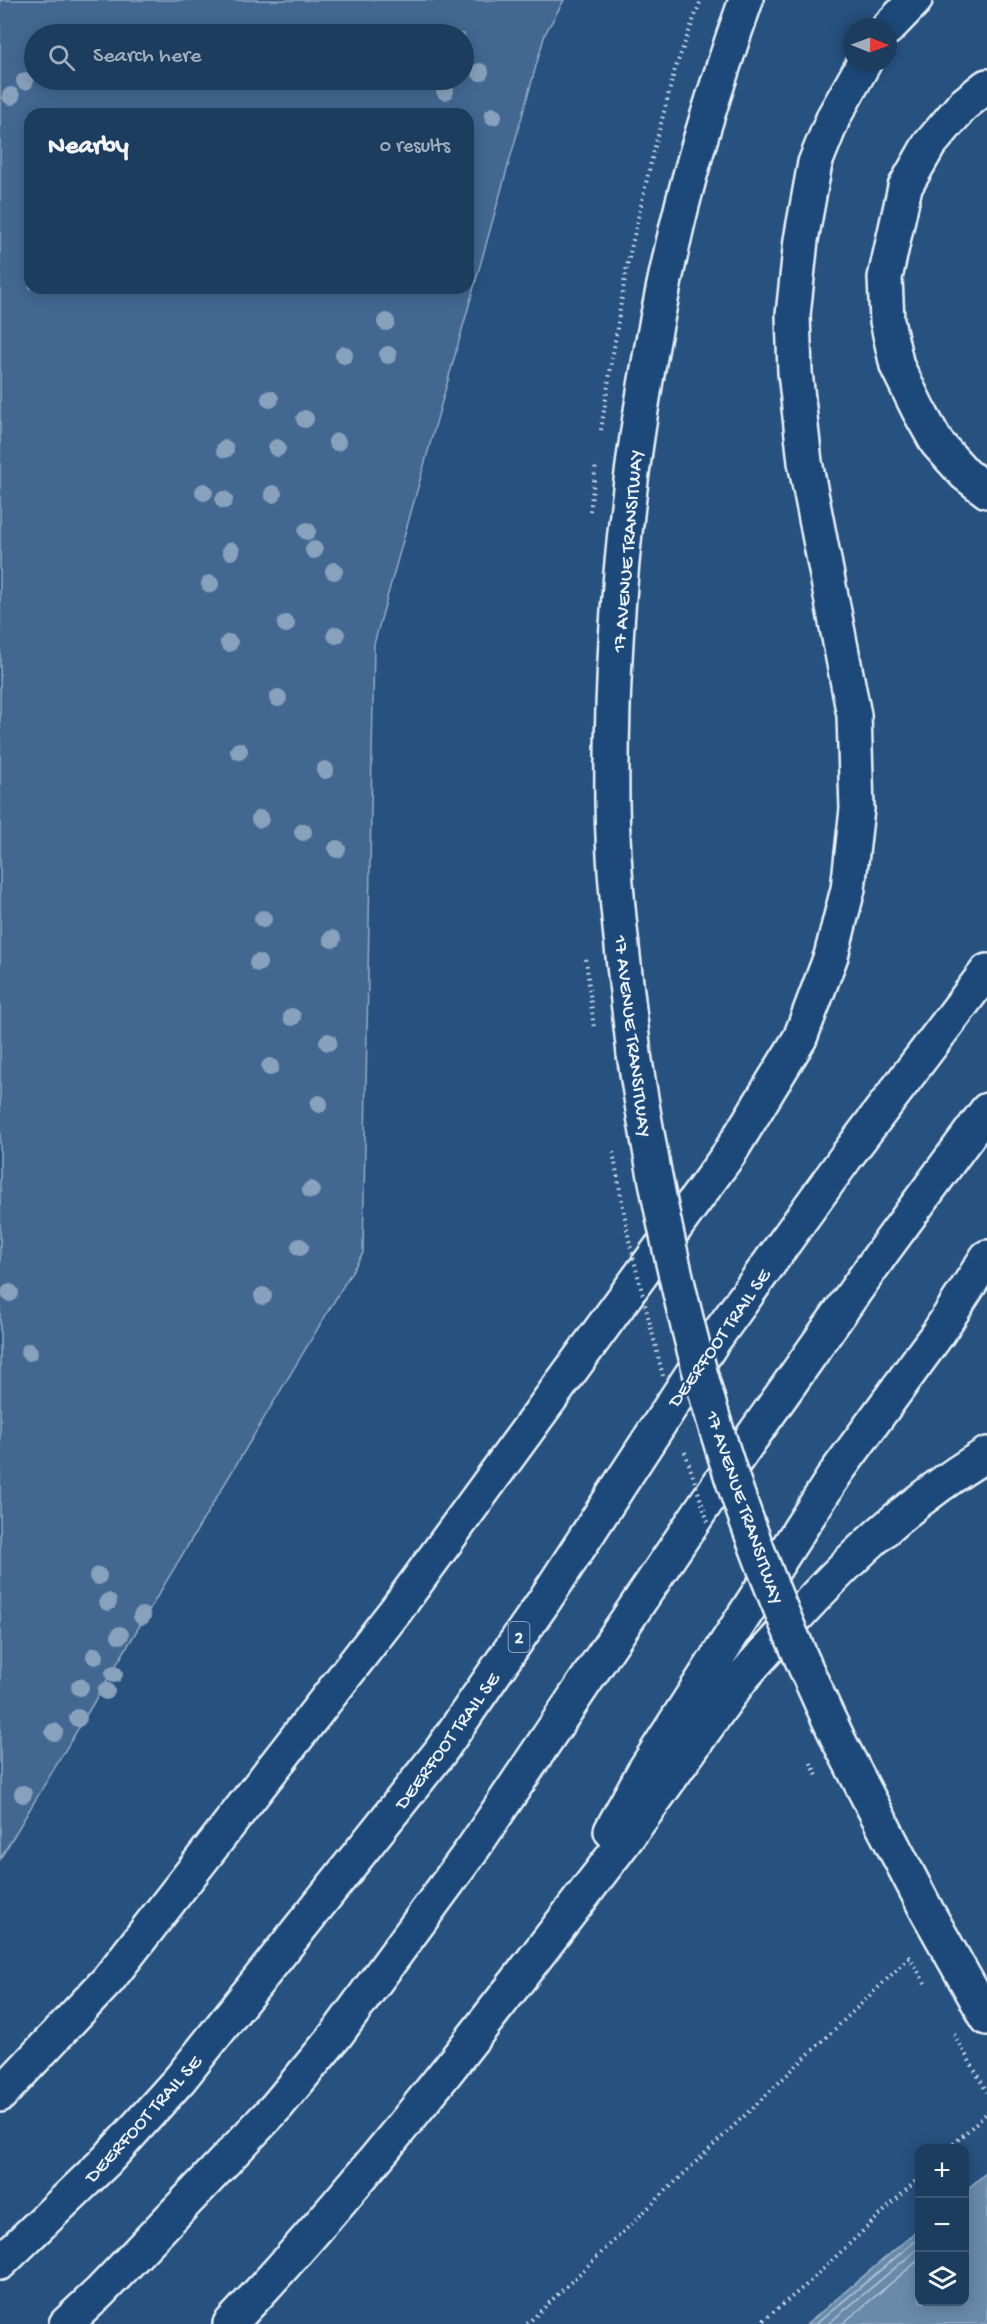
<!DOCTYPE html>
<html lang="en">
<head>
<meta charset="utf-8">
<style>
	body { margin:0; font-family:"Gochi Hand",sans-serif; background:#2a4868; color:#f1f3f6 }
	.controls { position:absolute; right:18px; bottom:18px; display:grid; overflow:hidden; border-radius:12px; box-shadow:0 3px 15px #0003 }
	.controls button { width:54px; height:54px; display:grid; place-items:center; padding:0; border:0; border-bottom:2px solid #3b5674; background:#1d3d5f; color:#f1f3f6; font:30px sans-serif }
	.compass { position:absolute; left:843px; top:18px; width:54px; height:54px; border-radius:50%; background:#1d3d5f; box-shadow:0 3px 15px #0003; rotate:91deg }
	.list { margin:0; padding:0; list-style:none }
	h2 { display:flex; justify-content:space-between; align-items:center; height:78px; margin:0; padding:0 24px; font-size:26px }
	h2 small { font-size:20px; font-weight:400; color:#a0aebd }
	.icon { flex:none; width:33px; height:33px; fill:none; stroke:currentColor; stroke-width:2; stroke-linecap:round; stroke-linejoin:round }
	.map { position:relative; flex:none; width:987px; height:2324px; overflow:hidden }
	.search { position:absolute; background:#1d3d5f; box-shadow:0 3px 15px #0003; left:24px; top:24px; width:450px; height:66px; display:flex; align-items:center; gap:15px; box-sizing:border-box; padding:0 21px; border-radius:33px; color:#a0aebd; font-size:22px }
	.panel { position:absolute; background:#1d3d5f; box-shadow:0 3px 15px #0003; left:24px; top:108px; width:450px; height:186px; border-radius:18px }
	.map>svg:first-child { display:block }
	.green { fill:#436891; stroke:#96acc4; stroke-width:1.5; fill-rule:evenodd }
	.water { fill:#6b8aaa; stroke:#9db3c9; stroke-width:1.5 }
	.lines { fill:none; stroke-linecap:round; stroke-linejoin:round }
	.shore { stroke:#b6c8d9; stroke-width:1.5 }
	.minor-casing { stroke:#e8f1f8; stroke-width:38 }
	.highway-casing { stroke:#e8f1f8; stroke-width:38 }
	.path { stroke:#e8f1f8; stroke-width:4; stroke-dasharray:1.5 4.5; stroke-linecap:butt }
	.minor { stroke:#1f4a7a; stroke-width:33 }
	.highway { stroke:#1f4a7a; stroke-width:33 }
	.minor-bridge-casing { stroke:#e8f1f8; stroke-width:38; stroke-linecap:butt }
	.path-bridge { stroke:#e8f1f8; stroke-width:4; stroke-dasharray:1.5 4.5; stroke-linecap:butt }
	.minor-bridge { stroke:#1f4a7a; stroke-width:33 }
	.tree { fill:#88a1bc }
	.labels { text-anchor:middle; stroke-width:4.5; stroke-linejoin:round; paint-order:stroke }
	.shield { fill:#1f4a7a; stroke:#acbfd2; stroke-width:1.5 }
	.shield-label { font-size:18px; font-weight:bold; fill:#e8f1f8 }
	.street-label { font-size:20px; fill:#e8f1f8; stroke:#1f4a7a }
</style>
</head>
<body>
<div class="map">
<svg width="987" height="2324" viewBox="0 0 987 2324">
	<rect width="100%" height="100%" fill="#27517f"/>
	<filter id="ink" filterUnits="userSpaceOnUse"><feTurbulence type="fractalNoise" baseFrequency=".0167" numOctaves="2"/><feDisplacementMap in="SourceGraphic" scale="12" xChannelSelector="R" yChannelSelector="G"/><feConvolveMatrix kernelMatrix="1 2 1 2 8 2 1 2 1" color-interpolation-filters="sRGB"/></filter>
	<g filter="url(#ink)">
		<path class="green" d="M0 0H564L545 34 374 644 363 1253 0 1859ZM34 34H464V80H34ZM30 114H468V288H30Z"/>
		<path class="water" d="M987 2172V2324H807L919 2229 920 2302H964L965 2191Z"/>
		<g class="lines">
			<path class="shore" d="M816 2324 920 2237
				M828 2324 920 2247
				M842 2324 920 2259"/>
			<defs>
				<path id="minor" d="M634 1054C625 970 613 886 612 802 610 608 633 415 677 226 695 149 720 74 746 0
					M840 1743 927 1911 987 2018"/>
				<path id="highway" d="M888 28 915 0
					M987 86 963 105 929 145 905 187 885 278 887 321 897 366 918 409 937 443 965 474 987 491
					M611 1831 644 1771 836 1473 939 1332 987 1257
					M0 2095 108 1980 396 1610 729 1154 800 1038 831 956 848 889 857 809 854 715 805 462 795 372 793 315 801 240 815 163 834 116 864 63
					M0 2263 106 2161 180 2079 440 1752 544 1601 714 1340 846 1157 987 971
					M66 2324 100 2292 277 2106 336 2035 474 1847 707 1501 884 1250 987 1110
					M230 2324C370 2176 493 2013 617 1851 658 1797 696 1741 736 1686 750 1667 767 1651 782 1633 843 1564 907 1502 987 1454"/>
			</defs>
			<use href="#minor" class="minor-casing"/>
			<use href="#highway" class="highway-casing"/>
			<path class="path" d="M601 430 626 271 649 170 675 69 701 0
				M590 511 596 465
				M586 959 594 1029
				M909 1956 925 1983
				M954 2034 987 2092
				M949 2148 987 2113
				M527 2324 910 1957
				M759 2324 806 2285 920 2177"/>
			<use href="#minor" class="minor"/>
			<use href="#highway" class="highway"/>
			<defs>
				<path id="minor-bridge" d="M634 1054C656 1198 686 1340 732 1478 762 1568 799 1657 840 1743"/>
			</defs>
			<use href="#minor-bridge" class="minor-bridge-casing"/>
			<path class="path-bridge" d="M613 1152 629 1240 663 1376
				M685 1452 708 1522
				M811 1763 817 1776"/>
			<use href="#minor-bridge" class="minor-bridge"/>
		</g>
		<g class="tree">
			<circle cx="480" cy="72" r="9"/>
			<circle cx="25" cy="81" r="9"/>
			<circle cx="445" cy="91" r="9"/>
			<circle cx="11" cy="96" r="9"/>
			<circle cx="493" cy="116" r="9"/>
			<circle cx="386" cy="322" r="9"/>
			<circle cx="344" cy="355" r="9"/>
			<circle cx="388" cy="355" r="9"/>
			<circle cx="270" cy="399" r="9"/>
			<circle cx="305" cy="419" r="9"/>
			<circle cx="337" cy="442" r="9"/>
			<circle cx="277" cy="448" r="9"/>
			<circle cx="225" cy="449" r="9"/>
			<circle cx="204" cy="492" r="9"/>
			<circle cx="273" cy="494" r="9"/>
			<circle cx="224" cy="500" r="9"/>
			<circle cx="307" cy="531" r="9"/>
			<circle cx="314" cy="550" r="9"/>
			<circle cx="231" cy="551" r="9"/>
			<circle cx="334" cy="571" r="9"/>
			<circle cx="210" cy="584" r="9"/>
			<circle cx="286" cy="624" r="9"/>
			<circle cx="336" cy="635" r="9"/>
			<circle cx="229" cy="643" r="9"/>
			<circle cx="278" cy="698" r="9"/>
			<circle cx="239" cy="751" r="9"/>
			<circle cx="325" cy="770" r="9"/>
			<circle cx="260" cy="819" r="9"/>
			<circle cx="303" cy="832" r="9"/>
			<circle cx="337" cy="849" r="9"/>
			<circle cx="263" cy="919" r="9"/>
			<circle cx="332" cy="939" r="9"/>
			<circle cx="258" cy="963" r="9"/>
			<circle cx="292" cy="1017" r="9"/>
			<circle cx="328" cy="1042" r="9"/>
			<circle cx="270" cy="1067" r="9"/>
			<circle cx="319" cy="1104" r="9"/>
			<circle cx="311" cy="1190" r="9"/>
			<circle cx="300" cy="1247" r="9"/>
			<circle cx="10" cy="1293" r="9"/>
			<circle cx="263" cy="1296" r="9"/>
			<circle cx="29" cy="1352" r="9"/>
			<circle cx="98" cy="1576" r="9"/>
			<circle cx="108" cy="1602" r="9"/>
			<circle cx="142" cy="1616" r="9"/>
			<circle cx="120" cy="1635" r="9"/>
			<circle cx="95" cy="1656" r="9"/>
			<circle cx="114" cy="1674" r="9"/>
			<circle cx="80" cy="1687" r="9"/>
			<circle cx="106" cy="1691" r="9"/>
			<circle cx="78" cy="1718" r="9"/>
			<circle cx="54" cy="1732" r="9"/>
			<circle cx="23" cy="1794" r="9"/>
		</g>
	</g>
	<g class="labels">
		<rect class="shield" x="508.5" y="1622" width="21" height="30" rx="4.5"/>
		<g class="shield-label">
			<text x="519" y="1643">2</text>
		</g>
		<g class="street-label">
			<text transform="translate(626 551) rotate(-85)" y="7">17 AVENUE TRANSITWAY</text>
			<text transform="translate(634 1036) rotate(83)" y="7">17 AVENUE TRANSITWAY</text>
			<text transform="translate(718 1337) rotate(-55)" y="7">DEERFOOT TRAIL SE</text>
			<text transform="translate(746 1507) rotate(71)" y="7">17 AVENUE TRANSITWAY</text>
			<text transform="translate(446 1740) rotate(-54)" y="7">DEERFOOT TRAIL SE</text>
			<text transform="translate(142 2118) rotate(-48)" y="7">DEERFOOT TRAIL SE</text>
		</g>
	</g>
</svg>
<div class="controls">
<button>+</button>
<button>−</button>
<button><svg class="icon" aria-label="layers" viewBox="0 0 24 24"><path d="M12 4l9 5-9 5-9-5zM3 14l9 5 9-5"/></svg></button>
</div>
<svg class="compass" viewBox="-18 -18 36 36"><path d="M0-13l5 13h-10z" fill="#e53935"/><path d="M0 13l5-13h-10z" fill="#a0aebd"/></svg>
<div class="search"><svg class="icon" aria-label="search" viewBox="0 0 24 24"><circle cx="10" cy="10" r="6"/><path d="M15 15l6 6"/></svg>Search here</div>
<section class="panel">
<h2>Nearby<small>0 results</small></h2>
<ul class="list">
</ul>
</section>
</div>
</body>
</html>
